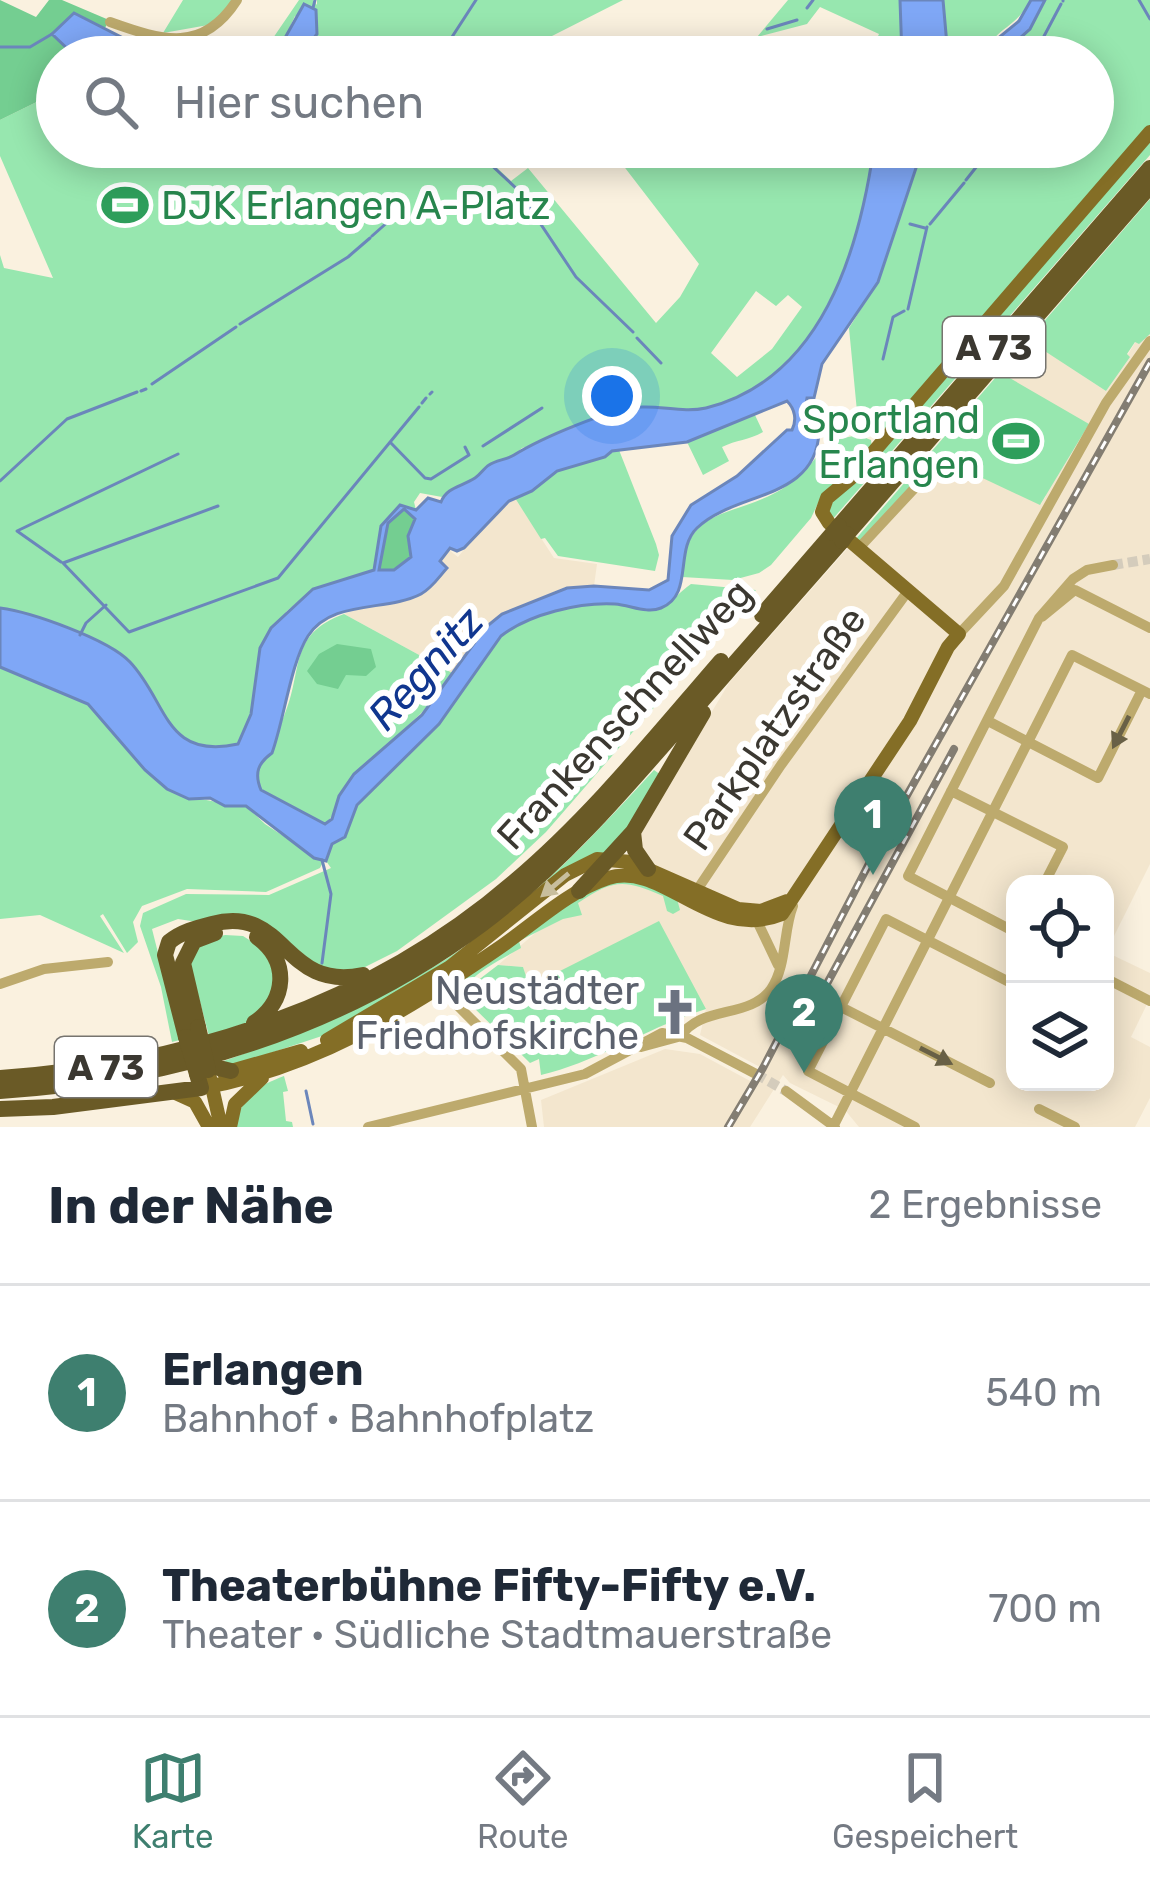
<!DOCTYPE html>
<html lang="de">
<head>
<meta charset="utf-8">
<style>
	body { margin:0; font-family:Rubik,sans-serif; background:#f2f2f3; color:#1f2937 }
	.controls { position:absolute; right:36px; bottom:36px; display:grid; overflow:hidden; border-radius:24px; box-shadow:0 6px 30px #0003 }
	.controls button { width:108px; height:108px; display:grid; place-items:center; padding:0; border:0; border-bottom:3px solid #e0e1e3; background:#fff; color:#1f2937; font:60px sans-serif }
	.you { position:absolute; left:612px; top:396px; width:42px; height:42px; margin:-30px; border:9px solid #fff; border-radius:50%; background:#1a73e8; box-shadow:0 0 0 18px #1a73e833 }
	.badge { display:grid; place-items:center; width:78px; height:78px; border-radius:50%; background:#3e7f6f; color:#fff; font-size:39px; font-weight:700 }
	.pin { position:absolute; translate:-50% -99px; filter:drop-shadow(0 3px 6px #0008) }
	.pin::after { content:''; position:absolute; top:63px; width:42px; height:36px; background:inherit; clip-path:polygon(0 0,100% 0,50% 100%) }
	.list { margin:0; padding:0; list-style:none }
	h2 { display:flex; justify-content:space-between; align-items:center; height:156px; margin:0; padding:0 48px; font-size:51px }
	h2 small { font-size:39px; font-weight:400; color:#747a83 }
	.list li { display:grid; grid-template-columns:78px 1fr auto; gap:36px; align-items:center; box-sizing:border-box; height:216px; padding:0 48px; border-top:3px solid #e0e1e3 }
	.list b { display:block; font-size:45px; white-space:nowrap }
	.list p { margin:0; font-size:39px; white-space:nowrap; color:#747a83 }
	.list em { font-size:39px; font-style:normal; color:#747a83 }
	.icon { flex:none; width:66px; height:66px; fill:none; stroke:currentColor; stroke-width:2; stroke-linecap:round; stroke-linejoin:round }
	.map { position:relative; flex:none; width:1150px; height:1127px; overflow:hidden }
	.search { position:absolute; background:#fff; box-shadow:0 6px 30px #0003; left:36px; right:36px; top:36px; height:132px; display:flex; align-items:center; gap:30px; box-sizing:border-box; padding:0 42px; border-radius:66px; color:#747a83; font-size:45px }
	.sheet { height:588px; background:#fff }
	nav { display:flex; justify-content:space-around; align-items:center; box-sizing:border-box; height:168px; border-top:3px solid #e0e1e3; background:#fff; font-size:33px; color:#747a83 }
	nav a { display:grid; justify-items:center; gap:6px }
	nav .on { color:#3e7f6f }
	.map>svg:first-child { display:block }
	.built { fill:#f3e6ce; fill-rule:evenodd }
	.green { fill:#97e7af; fill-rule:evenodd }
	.forest { fill:#74ce91 }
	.water { fill:#7fa7f6; stroke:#6b86bb; stroke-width:3; fill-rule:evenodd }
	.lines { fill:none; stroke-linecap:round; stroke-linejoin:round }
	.stream { stroke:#6b86bb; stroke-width:3 }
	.minor-tunnel { stroke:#d4ccbc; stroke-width:10; stroke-dasharray:10 5; stroke-linecap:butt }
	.minor { stroke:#bdaa6d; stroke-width:10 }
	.major { stroke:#846e26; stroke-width:14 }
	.highway { stroke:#6a5a26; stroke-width:16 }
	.rail-casing { stroke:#837d72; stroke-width:8 }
	.rail { stroke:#fff; stroke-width:3; stroke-dasharray:9; stroke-linecap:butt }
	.highway-bridge { stroke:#6a5a26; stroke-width:16 }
	.oneway { fill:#686046 }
	.oneway2 { fill:#c8be9d }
	.labels { text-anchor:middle; stroke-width:12; stroke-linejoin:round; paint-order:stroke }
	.shield { fill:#fff; stroke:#76746f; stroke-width:3 }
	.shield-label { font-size:36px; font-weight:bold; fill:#3b3831 }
	.leisure-label { font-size:39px; fill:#27864d; stroke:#fff; text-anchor:start }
	.street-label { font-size:39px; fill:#3b3831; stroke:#fff }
	.worship-label { font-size:39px; fill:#5b616d; stroke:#fff; text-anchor:end }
	.water-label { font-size:42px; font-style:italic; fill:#10368f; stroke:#fff }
</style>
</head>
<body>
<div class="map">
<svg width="1150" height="1127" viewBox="0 0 1150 1127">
	<rect width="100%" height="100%" fill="#faf1df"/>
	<path class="built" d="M1150 334V864L1106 952 1150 973V998L1131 1037 1150 1047V1098L1135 1127H859L845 1110 790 1083 783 1075 750 1127H544L541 1100 665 1049 700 1054 752 1082 760 1067 700 1035 706 1009 556 982 529 985 523 967 498 965 627 854 729 683 854 541 860 543 938 457 1041 504 1046 496 1008 377 1037 345 1106 391 1136 341ZM1015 884H1105V1082H1015Z
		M515 498 554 558 597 564 594 586 567 588 502 614 486 627 454 674 344 614 373 604 408 600 427 591 449 568 440 560 449 550 458 557 483 526Z"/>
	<path class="green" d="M183 0H233L214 24 163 33Z
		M299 0H313L317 5V0H623L552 36 524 57H300L317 34 295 16 281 46 243 57 271 41Z
		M788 0H900L902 57H868L879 34 820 7 807 24 757 37Z
		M943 0H1031C1022 15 1016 20 1003 30 973 56 986 57 941 57L947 45Z
		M1045 0H1150V127L887 431 858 422 849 328 878 282 923 147H1093V57H999L1030 29Z
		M57 92V147H213L216 150 239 147 259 166 275 147H475L511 181 528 168 656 323 680 297 699 264 609 147H630L635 155 648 147H662L667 155 682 147H751L771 154 798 155 801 147H874C859 251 822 378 707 408 683 414 657 402 634 409 596 420 560 438 522 448L514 455 491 463 475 478 442 497 420 493 414 502 416 510 400 505 381 526 374 570 313 589 287 611 260 648 251 714 238 744C164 759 168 703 130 662 109 640 30 612 0 608V255L4 268 53 278 0 156V120ZM756 291 776 306 788 295 802 307 772 349 737 377 711 353Z
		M1150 140V155L831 521 828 513 833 501Z
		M1150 199V334L1139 344 1135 342 1127 354 1130 357 1106 391 1037 346 1008 377 1089 424 1040 505 938 457 860 543 854 541Z
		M754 413 763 432C749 440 736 440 722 447L729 461 703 475 687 442Z
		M858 435 871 440 872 449 820 499 811 518 771 565 759 573 733 580 682 577C685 509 725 518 773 494 796 483 814 461 829 441Z
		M619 450 656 544 659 555 655 571 558 556 545 538 541 539 515 498 532 491 557 471Z
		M691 584 756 590 546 832 496 879 397 951 361 969 325 973 281 935 178 919 152 929 180 1040 172 1042 161 987 140 926 143 913 186 894 269 895 331 868 326 861 332 844 345 837 357 805 439 724 501 636C529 614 577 604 612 604 628 604 646 614 661 608 671 604 680 591 691 584Z
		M344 614 454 674C423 719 377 750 343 792 335 803 336 815 325 824L261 790 256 778C262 756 275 737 284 716 304 670 287 635 344 614Z
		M0 667 88 704 189 799C210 798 225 806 246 806L265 824 323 862 320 868 266 892 187 889 142 906 133 922 138 942 127 953 103 914 100 916 124 953 40 915 0 919Z
		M654 770 661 775 611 854 597 855 447 963 337 1031 231 1066 218 1063C311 1030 401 994 481 935 546 887 600 829 654 770Z
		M615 880 641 883 677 899 680 910 673 914 667 911 663 896C623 879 614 879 578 903L582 915 563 919 519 941 521 948C499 961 464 975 459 1003L455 990 460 979C510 944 560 904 615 880Z
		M659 921 706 1009C648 1027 600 1061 541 1075L539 1059 530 1063 465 999 464 991 498 965 523 967 529 985 555 982 554 974Z
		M225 935 243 936 271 954 278 986 254 1020 209 1036 189 960C194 943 210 939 225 935Z
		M284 1076 288 1091 283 1092 286 1121 292 1122 293 1127H234C242 1097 255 1087 284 1076Z"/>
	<path class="forest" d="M0 0 36 17 49 0H62L109 20 105 28 74 14 52 34 73 53 101 48 103 57H57V92L0 120Z
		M404 509 415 519 408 536 412 557 394 571 378 570 388 523Z
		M337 644 371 649 376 667 366 676 346 675 338 689 317 684 307 671 319 654Z"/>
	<path class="water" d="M900 0H943L947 45 941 57H902Z
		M1031 0H1045L1030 29 999 57H975L1019 21Z
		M304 4 316 10 317 34 300 56 252 57 258 50 281 45Z
		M74 13 139 46 179 57H103L100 49 73 54 52 34Z
		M874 147H923L878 282 822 364 814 398H807L803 421 819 432C816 501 735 491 697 528 674 550 694 595 661 608 647 614 630 605 615 604 580 602 529 614 501 636L439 724 357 805 345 837 332 844 326 861 314 858 246 806H225L210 798 189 799 167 789 145 770 88 704 0 667V608C31 612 108 639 130 662 168 702 164 760 238 744L251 714 260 648 271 628 313 589 374 570 381 526 400 505 416 510 428 498 441 502C447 487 461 487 475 478 481 474 484 468 489 465 496 460 506 460 514 455 540 439 610 408 642 407 663 406 684 413 706 408 822 379 859 251 874 147ZM787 401C795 409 797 420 792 430H787L737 476 691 505 672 536 668 580 649 590 594 586 567 588 502 614 486 627 422 715 354 774 339 796 332 819 325 824 261 790C254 773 258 763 272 753 284 720 291 662 308 636 332 599 387 612 421 594 432 588 439 577 447 568L440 561 450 548 457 551 464 548 509 501 532 491 557 471 605 457 612 451 687 442ZM404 509 415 519 408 536 411 557 394 570H379L388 523Z"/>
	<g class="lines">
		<path class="stream" d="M1139 0 1150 19
			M1063 1V0
			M313 8 315 0
			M807 8 813 0
			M767 29 797 20
			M0 47H30L52 34
			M439 57 476 0
			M1033 57 1061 4
			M472 147 518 190 576 277 633 332
			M966 180 992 147
			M910 224 925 228
			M930 224 964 183
			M372 236 390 220
			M908 309 927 227
			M240 324 348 257 370 238
			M637 338 661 363
			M883 359 893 317 904 311
			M152 384 236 327
			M141 391 146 389
			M430 394 432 392
			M422 403 426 398
			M390 442 425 478 431 479 469 455 465 447
			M483 446 542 408
			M0 481 67 419 137 392
			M218 506 63 563 129 632 278 578 419 407
			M61 562 17 531 178 454
			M80 635 86 623 106 605
			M322 963 331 894 322 860
			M306 1091 313 1124"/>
		<path class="minor-tunnel" d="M1113 565 1150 559
			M756 1074 786 1091"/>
		<path class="minor" d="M110 22C163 41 203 53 237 0
			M858 549 925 477
			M1042 617 1075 590 1150 628
			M959 634 1004 586 1106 403 1150 341
			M988 721 1098 778 1142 690
			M951 791 1063 847 1044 884
			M695 893 781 765 908 591
			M759 916 758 923 778 965
			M1015 932 908 876 1039 618 1073 579 1087 570 1113 565
			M1105 978 1150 1001
			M442 983 457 1005 521 1069 532 1127
			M0 984 44 969 108 962
			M841 1007 990 1083
			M681 1036C701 1005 750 1019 771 989 787 966 783 931 793 906
			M641 1047 678 1037
			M786 1091 835 1127
			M1039 1109 1075 1127
			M368 1127 585 1074 662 1033 687 1038 756 1074
			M833 1127 1072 655 1150 694
			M915 1127 808 1071 886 919 1015 985"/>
		<path class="major" d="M327 1040 450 967 565 875 597 859 631 862 738 909 761 911 787 901
			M224 1073 301 1051
			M210 1078 221 1127
			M201 1088C312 1069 407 1011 499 948 534 924 568 891 608 878 663 860 712 943 782 914L910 721 948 647 959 634 829 523 822 512 827 498 851 478 1150 132
			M173 1092 195 1102 209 1127
			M230 1127 235 1104 262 1078"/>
		<path class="highway" d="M839 526 1150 168
			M847 534 1150 186
			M762 615 833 533
			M633 832 635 850 648 869
			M579 891 633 832 703 713
			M254 1023C287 1001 290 961 257 937
			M198 1027 183 963 194 941 215 933
			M186 1037 165 955 169 942C181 932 196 928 212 924 287 904 282 992 363 975
			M215 1067 231 1071
			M0 1078C187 1065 370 1006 514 882 591 817 655 737 721 661
			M0 1091C174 1080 341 1029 482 924 562 864 627 787 692 712 742 655 792 598 842 541
			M0 1109 53 1107 201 1088 197 1074"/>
		<defs>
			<path id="rail" d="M817 1002 954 749
				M728 1127 763 1068 874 854 1150 362"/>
		</defs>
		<use href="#rail" class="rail-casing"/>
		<use href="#rail" class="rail"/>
		<path class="highway-bridge" d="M833 533 839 526
			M842 541 847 534
			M198 1027 208 1070
			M186 1037 197 1074"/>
	</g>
	<defs><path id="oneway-solid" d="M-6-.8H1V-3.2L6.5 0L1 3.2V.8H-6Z" transform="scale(3)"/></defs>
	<g class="oneway">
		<use href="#oneway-solid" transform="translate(1121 732) rotate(117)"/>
		<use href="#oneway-solid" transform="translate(936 1056) rotate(27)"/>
	</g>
	<use class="oneway2" href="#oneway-solid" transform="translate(555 885) rotate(140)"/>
	<defs>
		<symbol id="stadium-bare" viewBox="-9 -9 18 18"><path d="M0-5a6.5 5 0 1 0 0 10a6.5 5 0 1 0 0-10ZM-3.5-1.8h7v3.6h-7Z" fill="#2e9e5b" stroke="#fff" stroke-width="2.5" paint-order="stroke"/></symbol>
		<symbol id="church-bare" viewBox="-9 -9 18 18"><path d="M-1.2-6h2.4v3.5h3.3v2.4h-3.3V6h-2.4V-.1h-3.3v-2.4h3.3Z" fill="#6b7280" stroke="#fff" stroke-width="2.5" paint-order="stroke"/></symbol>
	</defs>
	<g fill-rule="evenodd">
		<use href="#stadium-bare" x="92" y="172" width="66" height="66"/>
		<use href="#stadium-bare" x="983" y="408" width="66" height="66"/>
		<use href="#church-bare" x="642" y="979" width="66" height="66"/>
	</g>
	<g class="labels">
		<g class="shield">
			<rect x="943" y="317" width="102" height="60" rx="9"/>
			<rect x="55" y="1037" width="102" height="60" rx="9"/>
		</g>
		<g class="shield-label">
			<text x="994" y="360">A 73</text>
			<text x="106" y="1080">A 73</text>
		</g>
		<g class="leisure-label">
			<text x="161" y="219">DJK Erlangen A-Platz</text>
			<text x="980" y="433" text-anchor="end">Sportland<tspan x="980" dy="45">Erlangen</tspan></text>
		</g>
		<g class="street-label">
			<text transform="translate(624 714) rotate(-47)" y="14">Frankenschnellweg</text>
			<text transform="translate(774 728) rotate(-55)" y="14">Parkplatzstraße</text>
		</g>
		<g class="worship-label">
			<text x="639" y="1004">Neustädter<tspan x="639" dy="45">Friedhofskirche</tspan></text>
		</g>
		<g class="water-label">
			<text transform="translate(425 668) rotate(-48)" y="15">Regnitz</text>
		</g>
	</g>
</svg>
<div class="controls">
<button><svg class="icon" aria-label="locate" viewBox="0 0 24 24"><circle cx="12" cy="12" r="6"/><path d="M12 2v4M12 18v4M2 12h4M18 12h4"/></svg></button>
<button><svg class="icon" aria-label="layers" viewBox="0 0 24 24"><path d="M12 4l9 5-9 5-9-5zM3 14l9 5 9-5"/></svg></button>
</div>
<div class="you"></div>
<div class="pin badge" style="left:873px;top:875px">1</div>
<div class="pin badge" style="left:804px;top:1073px">2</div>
<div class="search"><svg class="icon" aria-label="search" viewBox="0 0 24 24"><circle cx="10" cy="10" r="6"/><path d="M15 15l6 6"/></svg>Hier suchen</div>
</div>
<section class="sheet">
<h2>In der Nähe<small>2 Ergebnisse</small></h2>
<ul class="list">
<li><span class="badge">1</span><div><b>Erlangen</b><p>Bahnhof · Bahnhofplatz</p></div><em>540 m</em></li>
<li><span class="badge">2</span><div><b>Theaterbühne Fifty-Fifty e.V.</b><p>Theater · Südliche Stadtmauerstraße</p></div><em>700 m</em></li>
</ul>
</section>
<nav>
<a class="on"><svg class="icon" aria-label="map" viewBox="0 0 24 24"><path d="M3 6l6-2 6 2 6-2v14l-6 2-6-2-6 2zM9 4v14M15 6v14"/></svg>Karte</a>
<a><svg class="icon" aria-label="directions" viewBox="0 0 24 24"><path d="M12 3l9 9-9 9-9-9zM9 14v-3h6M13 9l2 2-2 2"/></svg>Route</a>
<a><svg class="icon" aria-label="saved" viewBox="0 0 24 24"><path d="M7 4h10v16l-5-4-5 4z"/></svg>Gespeichert</a>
</nav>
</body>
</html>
